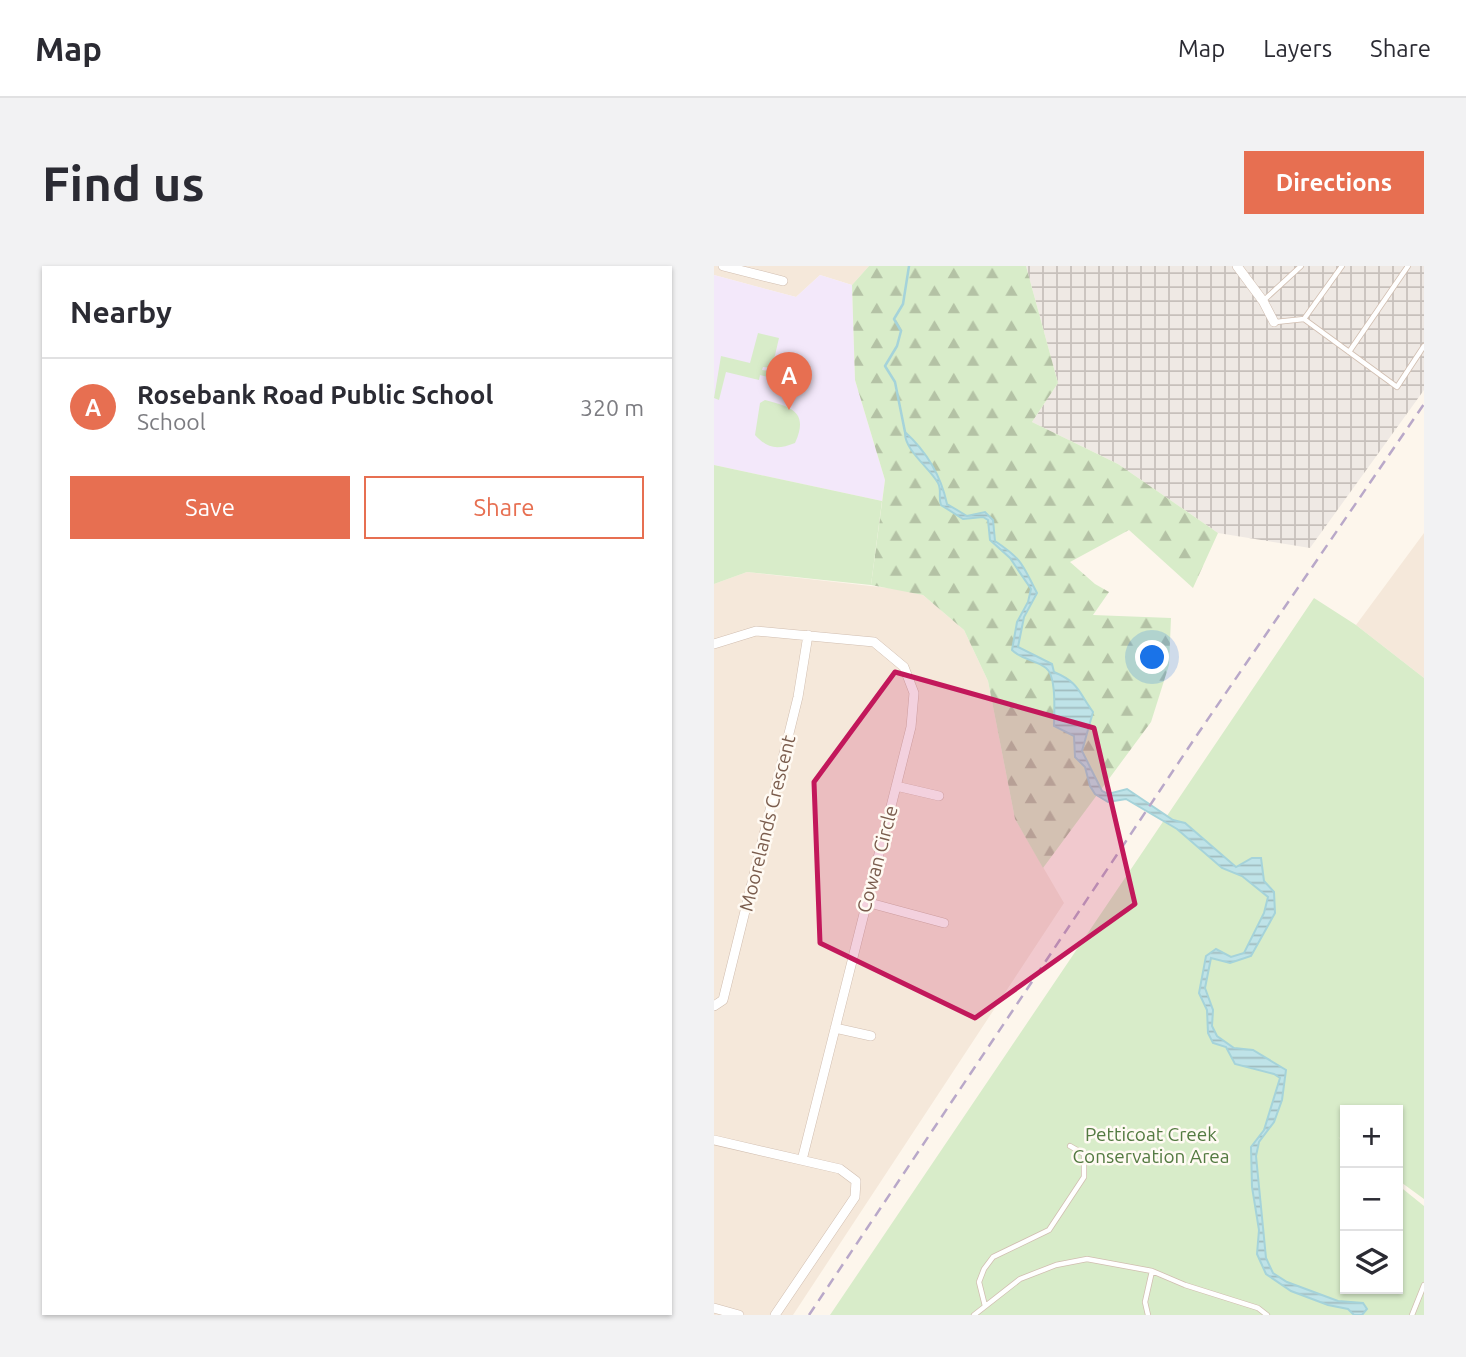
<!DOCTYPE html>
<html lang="en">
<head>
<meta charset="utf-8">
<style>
	body { margin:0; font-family:Ubuntu,sans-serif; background:#f2f2f3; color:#2b2b33 }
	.controls { position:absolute; right:21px; bottom:21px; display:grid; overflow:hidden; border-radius:0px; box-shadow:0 2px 5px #0004 }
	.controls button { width:63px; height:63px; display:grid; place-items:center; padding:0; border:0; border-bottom:2px solid #e1e1e2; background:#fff; color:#2b2b33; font:35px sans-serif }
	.you { position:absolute; left:439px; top:392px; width:24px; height:24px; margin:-18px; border:5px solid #fff; border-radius:50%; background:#1a73e8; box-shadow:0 0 0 10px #1a73e833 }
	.badge { display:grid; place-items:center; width:46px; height:46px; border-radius:50%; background:#e76f51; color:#fff; font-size:23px; font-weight:700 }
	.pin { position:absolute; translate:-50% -58px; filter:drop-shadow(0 2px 4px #0008) }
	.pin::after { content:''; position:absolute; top:37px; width:24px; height:21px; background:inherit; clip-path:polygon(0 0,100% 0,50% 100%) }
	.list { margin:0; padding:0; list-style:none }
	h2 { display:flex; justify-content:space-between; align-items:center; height:91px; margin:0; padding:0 28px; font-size:30px }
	h2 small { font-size:23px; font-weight:400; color:#7c7c81 }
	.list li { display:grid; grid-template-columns:46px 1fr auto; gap:21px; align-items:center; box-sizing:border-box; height:98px; padding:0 28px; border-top:2px solid #e1e1e2 }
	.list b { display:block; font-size:26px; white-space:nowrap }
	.list p { margin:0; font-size:23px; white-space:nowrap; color:#7c7c81 }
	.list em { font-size:23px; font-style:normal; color:#7c7c81 }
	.actions { display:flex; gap:14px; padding:21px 28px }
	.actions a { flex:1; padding:16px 0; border:2px solid #e76f51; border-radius:0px; text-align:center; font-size:24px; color:#e76f51 }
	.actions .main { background:#e76f51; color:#fff }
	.icon { flex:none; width:38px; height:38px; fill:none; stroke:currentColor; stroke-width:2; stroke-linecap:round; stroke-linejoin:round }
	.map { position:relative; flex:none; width:710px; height:1049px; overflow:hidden; border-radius:0px }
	header { display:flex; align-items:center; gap:42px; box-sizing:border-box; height:98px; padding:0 35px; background:#fff; border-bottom:2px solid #e1e1e2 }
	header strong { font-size:33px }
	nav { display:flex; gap:38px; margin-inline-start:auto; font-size:24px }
	.intro { display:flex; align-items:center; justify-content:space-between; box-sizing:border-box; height:168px; padding:0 42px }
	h1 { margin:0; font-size:49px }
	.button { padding:18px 32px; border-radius:0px; background:#e76f51; color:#fff; font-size:24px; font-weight:700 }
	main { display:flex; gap:42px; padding:0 42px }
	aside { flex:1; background:#fff; border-radius:0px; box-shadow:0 2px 5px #0004 }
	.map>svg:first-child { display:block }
	.residential { fill:#f5e8da }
	.industrial { fill:url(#industrial-grid) }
	.education { fill:#f3e8fa }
	.forest { fill:url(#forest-firs) }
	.park { fill:#d8ecc9 }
	.water { fill:url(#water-rules); stroke:#a5d3da; stroke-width:2 }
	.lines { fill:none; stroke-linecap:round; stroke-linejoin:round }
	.stream { stroke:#a5d3da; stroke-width:2.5 }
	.service-casing { stroke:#d1beb0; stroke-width:6 }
	.minor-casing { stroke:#d1beb0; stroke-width:10 }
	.service { stroke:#fff; stroke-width:4.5 }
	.minor { stroke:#fff; stroke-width:9 }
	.rail { stroke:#b9a8c9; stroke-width:2.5; stroke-dasharray:10 7; stroke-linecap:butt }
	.marked { fill:#c2185b; fill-opacity:0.2; stroke:#c2185b; stroke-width:5; stroke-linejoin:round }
	.labels { text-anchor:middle; stroke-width:5; stroke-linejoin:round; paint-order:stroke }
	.street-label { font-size:19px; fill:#7a5c4d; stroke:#fffaf3 }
	.park-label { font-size:19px; fill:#537a41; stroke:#fffaf3 }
</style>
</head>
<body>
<header>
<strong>Map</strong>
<nav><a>Map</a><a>Layers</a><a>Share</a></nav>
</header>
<div class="intro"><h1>Find us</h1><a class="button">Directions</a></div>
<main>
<aside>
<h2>Nearby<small></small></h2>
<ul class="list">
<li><span class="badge">A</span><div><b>Rosebank Road Public School</b><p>School</p></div><em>320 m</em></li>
</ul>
<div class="actions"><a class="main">Save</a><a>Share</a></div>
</aside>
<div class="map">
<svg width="710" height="1049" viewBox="0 0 710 1049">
	<defs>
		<pattern id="industrial-grid" width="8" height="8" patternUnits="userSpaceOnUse" patternTransform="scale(1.75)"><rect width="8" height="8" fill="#efe9e4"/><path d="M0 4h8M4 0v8" fill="none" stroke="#c7c0bb"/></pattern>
		<pattern id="forest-firs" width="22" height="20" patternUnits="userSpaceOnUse" patternTransform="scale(1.75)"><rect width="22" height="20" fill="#d8ecc9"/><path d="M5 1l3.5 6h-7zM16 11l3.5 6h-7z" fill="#b4c2a5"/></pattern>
		<pattern id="water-rules" width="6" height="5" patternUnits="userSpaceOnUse" patternTransform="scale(1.75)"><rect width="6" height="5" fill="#bfe3e8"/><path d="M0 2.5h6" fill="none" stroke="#a0bbbe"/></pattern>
	</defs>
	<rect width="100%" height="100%" fill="#fdf6ec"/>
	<path class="residential" d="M0 0H155L138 19 106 9 82 31 0 9Z
		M710 267V412L642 359Z
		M33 306 192 324 209 329 250 364 274 415 301 553 350 637 79 1049H0V318Z"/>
	<path class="industrial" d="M312 0H710V124L596 282 504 267 404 198 318 156 344 117Z"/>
	<path class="education" d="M0 9 82 31 106 9 138 19 141 114 171 214 168 235 0 199Z"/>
	<path class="forest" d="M155 0H312L344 117 318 156 404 198 504 267 479 322 415 264 356 296 381 318 395 326 379 349 457 352 455 399 437 456 329 602 301 553 274 415 250 364 209 329 157 319 171 214 141 114 138 19Z"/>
	<path class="park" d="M44 67 65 72 58 102 49 101 48 104 56 105 54 111 46 109 45 114 12 106 5 134 0 132 7 90 36 97Z
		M51 134C78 141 95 146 81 177 63 184 54 183 41 169L46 137Z
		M0 199 168 235 157 319 33 306 0 318Z
		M600 332 642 359 710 412V933L684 914V844H631V875L624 871 631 877V1023H684V919L710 940V1049H116Z"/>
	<path class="water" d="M191 166C213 186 227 210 233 238L253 250 271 246 279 254 281 275C309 294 308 298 323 327L310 351 304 381 338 398 340 406C366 417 364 426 379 446L368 485 388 525 394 528 413 523 459 554 471 557 522 601 538 592H547L550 615 560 626 561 647 537 690 516 697 497 692 491 722 499 744 498 760 503 770 520 782 539 784 572 804 568 834 560 856 545 876 542 890 552 992 559 1007 573 1016 624 1035 649 1037 653 1043 648 1049H640L634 1043 614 1039 577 1025 552 1008 543 988 545 964 538 921 537 881 550 864 566 812 560 808 521 798 512 781 499 777 494 767 493 744 485 727 492 690 502 683 517 691 530 687 550 647 554 631 528 610 508 602 463 563 412 533 394 536 381 528 376 520 371 501 361 491 360 470 340 460C340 447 343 410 332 402 322 394 308 394 298 384L303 356 314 336 317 323 296 292 276 274 274 254 269 251 249 253 227 239C224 231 228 224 224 217 215 201 190 184 191 166Z"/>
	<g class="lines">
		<path class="stream" d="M191 166 181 116 171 100 183 80 187 65 180 53 189 38 195 0"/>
		<defs>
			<path id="service" d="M549 35 587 0
				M590 53 683 121 710 80
				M562 56 590 53 628 0
				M635 86 694 0
				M271 1040 265 1016 270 1003 279 991 335 964 370 911V888L356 880
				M260 1049 306 1013 342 999 373 993 438 1005 471 1019 544 1042 553 1049
				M434 1049 431 1036 438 1005
				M698 1049 710 1019"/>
			<path id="minor" d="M9 0 69 15
				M523 0 549 35 560 56
				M0 378 42 365 160 376 190 401 200 427 197 461 88 894
				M182 520 225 530
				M152 636 230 657
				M0 740 9 734 84 431 94 369
				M121 762 157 770
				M0 874 126 903 142 915 141 931 61 1049
				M0 1042 25 1049"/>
		</defs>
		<use href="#service" class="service-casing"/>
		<use href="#minor" class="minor-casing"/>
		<use href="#service" class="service"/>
		<use href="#minor" class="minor"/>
		<path class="rail" d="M95 1049 483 469 710 138"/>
	</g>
	<path class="marked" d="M181 406 380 462 421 638 261 752 106 677 100 516Z"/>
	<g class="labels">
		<g class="street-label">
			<text transform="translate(53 557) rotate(-76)" y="7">Moorelands Crescent</text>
			<text transform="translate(163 593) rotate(-75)" y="7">Cowan Circle</text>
		</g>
		<g class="park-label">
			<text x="437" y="875">Petticoat Creek<tspan x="437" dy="22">Conservation Area</tspan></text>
		</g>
	</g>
</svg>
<div class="controls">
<button>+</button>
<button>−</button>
<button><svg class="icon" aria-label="layers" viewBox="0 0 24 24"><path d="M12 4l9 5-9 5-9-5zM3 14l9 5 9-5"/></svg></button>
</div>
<div class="you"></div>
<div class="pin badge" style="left:75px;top:144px">A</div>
</div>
</main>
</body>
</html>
